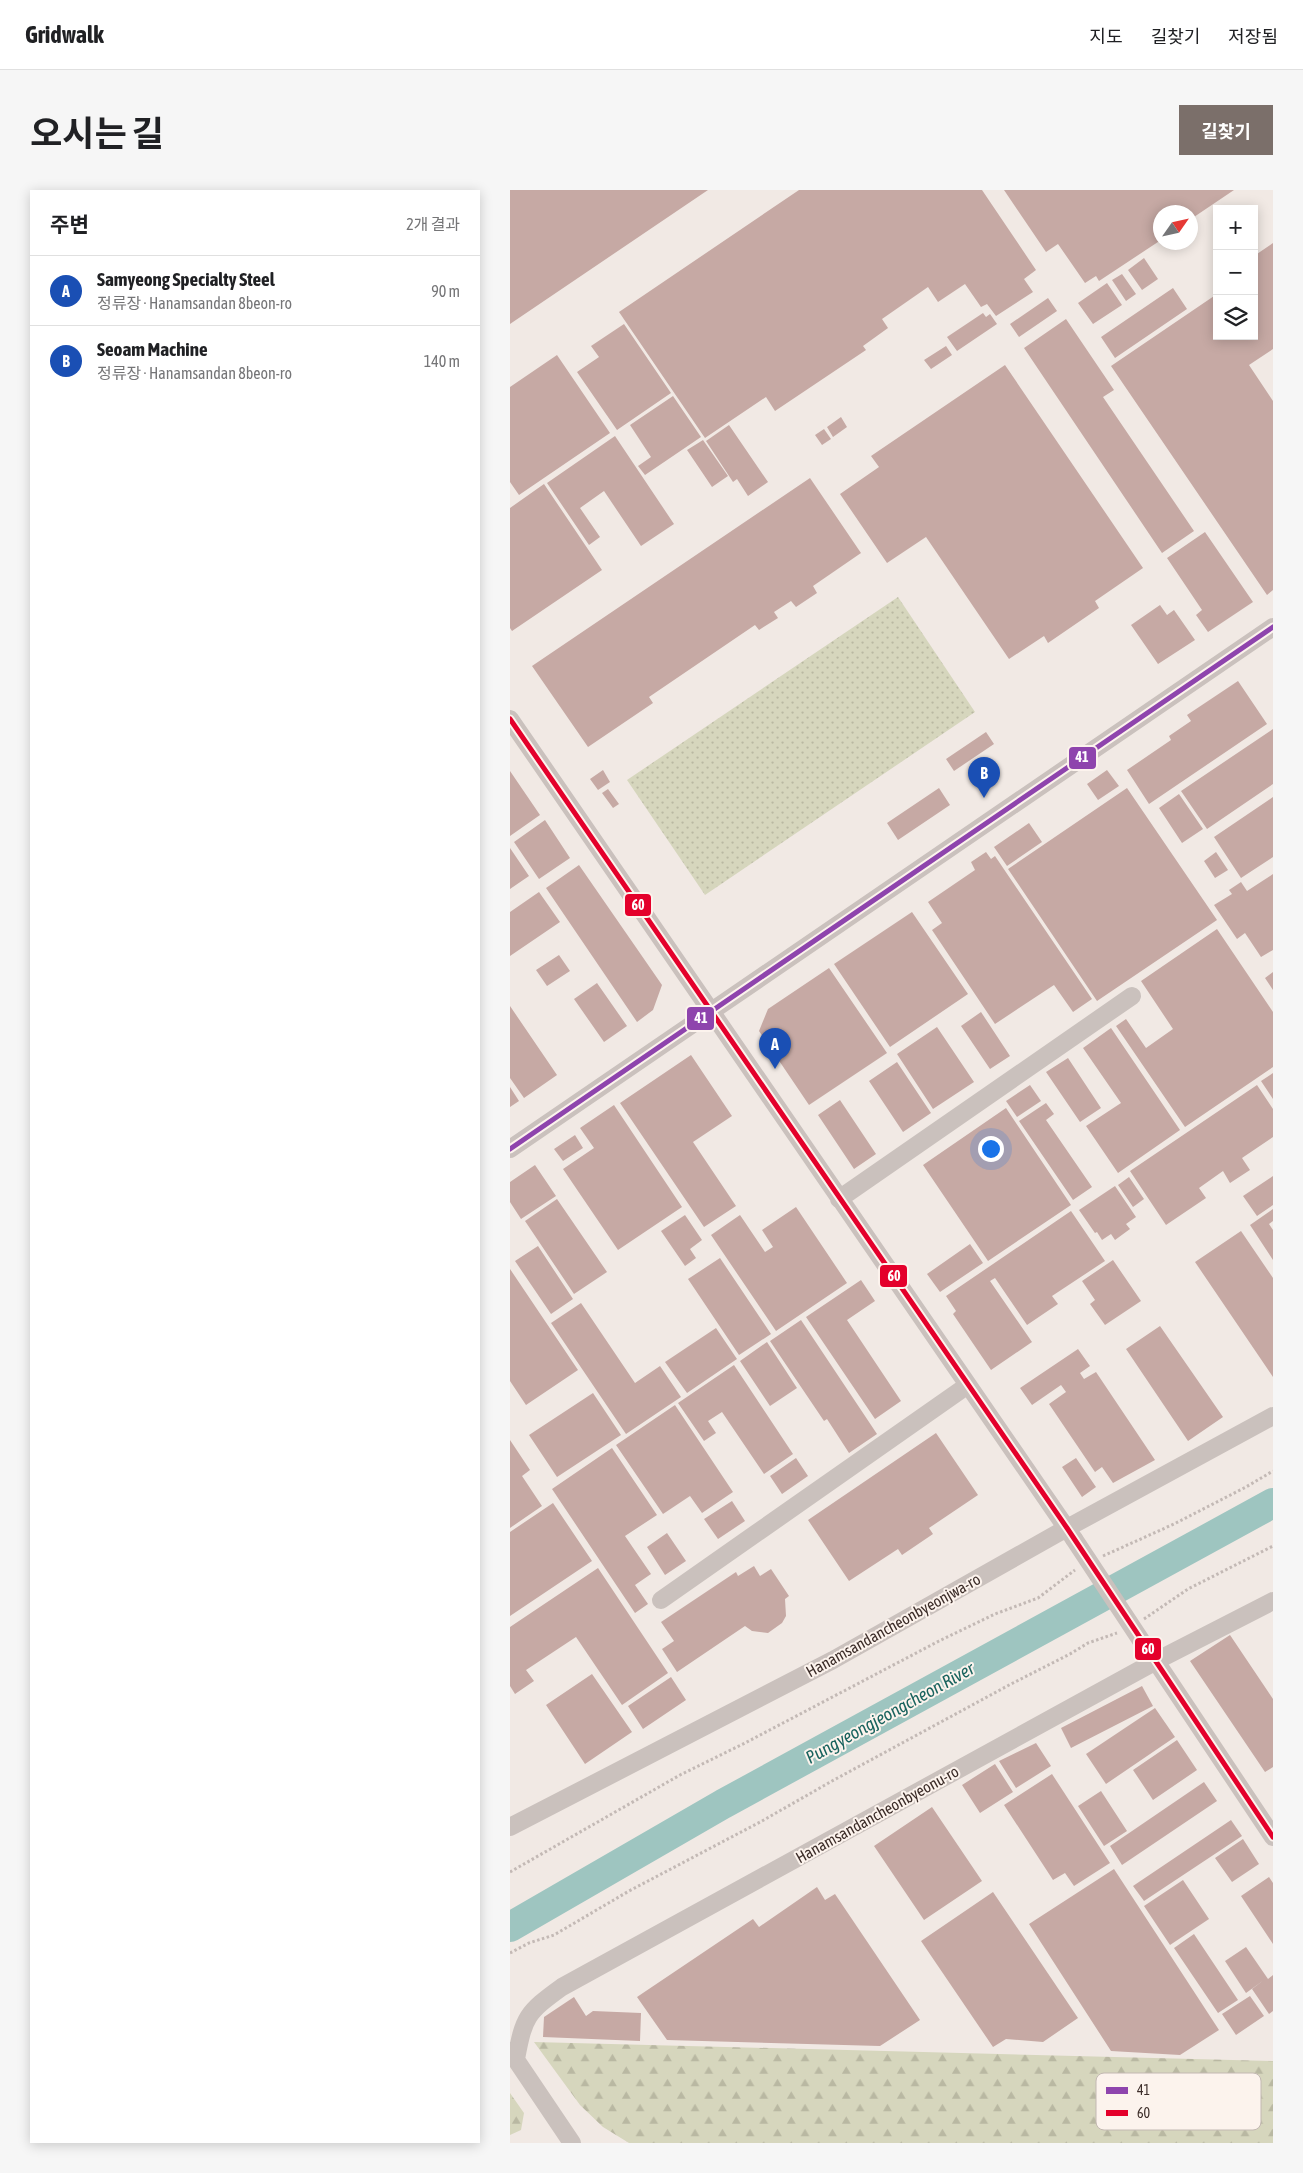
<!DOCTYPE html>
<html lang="ko">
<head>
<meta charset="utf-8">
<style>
	body { margin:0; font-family:"Asap Condensed","Noto Sans KR",sans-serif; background:#f6f6f6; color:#202124 }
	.controls { position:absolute; right:15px; top:15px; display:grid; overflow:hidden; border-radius:0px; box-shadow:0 2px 12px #0003 }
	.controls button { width:45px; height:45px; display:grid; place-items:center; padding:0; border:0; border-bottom:1px solid #e0e0e0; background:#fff; color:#202124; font:25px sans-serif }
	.compass { position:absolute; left:643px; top:15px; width:45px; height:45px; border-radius:50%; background:#fff; box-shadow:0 2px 12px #0003; rotate:56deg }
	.you { position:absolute; left:480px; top:958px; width:18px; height:18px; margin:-12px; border:4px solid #fff; border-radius:50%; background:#1a73e8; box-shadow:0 0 0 8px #1a73e833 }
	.badge { display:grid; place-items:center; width:32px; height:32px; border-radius:50%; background:#7b6f6a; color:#fff; font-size:16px; font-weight:700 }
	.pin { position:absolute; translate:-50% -41px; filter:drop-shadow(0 1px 2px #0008) }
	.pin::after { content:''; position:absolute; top:26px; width:18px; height:15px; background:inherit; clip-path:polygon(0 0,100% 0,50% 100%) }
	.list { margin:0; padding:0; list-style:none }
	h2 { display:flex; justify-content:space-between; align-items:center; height:65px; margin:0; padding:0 20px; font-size:21px }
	h2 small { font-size:16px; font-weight:400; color:#757577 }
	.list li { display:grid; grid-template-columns:32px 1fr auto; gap:15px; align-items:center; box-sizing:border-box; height:70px; padding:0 20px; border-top:1px solid #e0e0e0 }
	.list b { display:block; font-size:19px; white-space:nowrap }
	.list p { margin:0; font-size:16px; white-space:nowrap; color:#757577 }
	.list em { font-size:16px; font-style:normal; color:#757577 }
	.icon { flex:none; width:28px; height:28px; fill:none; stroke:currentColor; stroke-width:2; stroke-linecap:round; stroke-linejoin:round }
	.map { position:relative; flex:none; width:763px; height:1953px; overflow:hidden; border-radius:0px }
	header { display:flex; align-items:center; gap:30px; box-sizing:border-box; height:70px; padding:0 25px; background:#fff; border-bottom:1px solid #e0e0e0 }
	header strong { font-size:24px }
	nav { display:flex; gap:28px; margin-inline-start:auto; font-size:18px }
	.intro { display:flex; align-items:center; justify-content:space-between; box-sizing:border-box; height:120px; padding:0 30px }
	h1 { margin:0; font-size:35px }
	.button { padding:12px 22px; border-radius:0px; background:#7b6f6a; color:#fff; font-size:18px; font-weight:700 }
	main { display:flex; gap:30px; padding:0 30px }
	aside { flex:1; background:#fff; border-radius:0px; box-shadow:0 2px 12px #0003 }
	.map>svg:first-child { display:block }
	.forest { fill:url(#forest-firs) }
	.park { fill:url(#park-dots) }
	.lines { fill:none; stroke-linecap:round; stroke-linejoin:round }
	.river { stroke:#9ec5c0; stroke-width:30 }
	.building { fill:#c6a9a4 }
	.path { stroke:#c3b9b5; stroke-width:3; stroke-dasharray:2.5 2.5; stroke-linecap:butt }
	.minor { stroke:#cac1bd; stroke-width:18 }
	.minor-bridge { stroke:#cac1bd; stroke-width:18 }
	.bus-1-casing { stroke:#fcf3ed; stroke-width:9 }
	.bus-2-casing { stroke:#fcf3ed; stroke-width:9 }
	.bus-1 { stroke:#8e44ad; stroke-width:5 }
	.bus-2 { stroke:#e4002b; stroke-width:5 }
	.labels { text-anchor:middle; stroke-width:4; stroke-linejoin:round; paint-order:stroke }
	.street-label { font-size:16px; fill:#3c2d29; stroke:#fcf3ed }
	.water-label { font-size:18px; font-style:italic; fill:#19635e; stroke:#fcf3ed }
	.key { fill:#fcf3ed; stroke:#c2b8b2; stroke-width:1 }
	.key-label { font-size:14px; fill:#3c2d29 }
	.line-badge { stroke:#fcf3ed; stroke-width:2 }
	.badge-label { font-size:14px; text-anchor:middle; font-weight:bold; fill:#fff }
</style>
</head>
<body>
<header>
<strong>Gridwalk</strong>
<nav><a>지도</a><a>길찾기</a><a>저장됨</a></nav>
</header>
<div class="intro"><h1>오시는 길</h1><a class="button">길찾기</a></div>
<main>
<aside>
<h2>주변<small>2개 결과</small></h2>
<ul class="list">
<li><span class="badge" style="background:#1a4fb4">A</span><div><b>Samyeong Specialty Steel</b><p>정류장 · Hanamsandan 8beon-ro</p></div><em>90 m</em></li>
<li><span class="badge" style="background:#1a4fb4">B</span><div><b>Seoam Machine</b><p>정류장 · Hanamsandan 8beon-ro</p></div><em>140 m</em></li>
</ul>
</aside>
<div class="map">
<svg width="763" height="1953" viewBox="0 0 763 1953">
	<defs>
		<pattern id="forest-firs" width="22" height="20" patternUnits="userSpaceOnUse" patternTransform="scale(1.25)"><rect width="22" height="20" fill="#d6d6bd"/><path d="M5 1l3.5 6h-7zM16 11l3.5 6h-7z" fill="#b9b8a2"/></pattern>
		<pattern id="park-dots" width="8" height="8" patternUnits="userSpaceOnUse" patternTransform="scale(1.25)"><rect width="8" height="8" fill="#d6d6bd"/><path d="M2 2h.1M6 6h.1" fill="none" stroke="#b9b8a2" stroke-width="1.8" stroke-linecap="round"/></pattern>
	</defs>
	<rect width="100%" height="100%" fill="#f1e9e4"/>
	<path class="forest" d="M24 1852 763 1871V1953H119L93 1937 70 1915Z
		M0 1903 14 1923 11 1940 0 1945Z"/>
	<path class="park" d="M388 407 465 522 195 705 117 590Z"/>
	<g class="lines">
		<path class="river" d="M0 1737 213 1614 763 1313"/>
	</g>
	<path class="building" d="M0 0H198L0 134Z
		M289 0H472L526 80 514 89 523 102 486 126 477 114 471 117 455 94 428 112 418 97 372 129 378 138 353 156 356 160 265 221 256 207 195 248 109 122Z
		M494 0H724L681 29V22H651V50L589 91 586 86 575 93 548 54 536 62Z
		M763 53V159L739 175 763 211V400L757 405 601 176 707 104V146H744V79L748 76 744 66Z
		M634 68 648 89 632 100 618 80Z
		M612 84 626 104 616 111 602 90Z
		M597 93 612 115 583 134 568 113Z
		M663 98 677 119 605 168 591 147Z
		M538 108 547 121 509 147 500 134Z
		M473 123 476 127 480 124 487 134 447 161 437 147Z
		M556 129 604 200 593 207 684 341 652 363 514 158Z
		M114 134 161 203 107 240 67 182 89 167 81 156Z
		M436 156 442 165 421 179 414 170Z
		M47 165 100 243 9 305 0 292V197Z
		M495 175 633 378 585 411 589 418 538 453 534 446 499 469 416 347 377 373 330 304 369 277 361 266Z
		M163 206 191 247 135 285 128 276 141 267 120 235Z
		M331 227 337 237 323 247 317 237Z
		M219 235 258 292 238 306 227 289 223 292 196 251Z
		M314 239 321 249 312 255 305 245Z
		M105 246 164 334 131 356 94 301 70 318 90 347 79 355 37 293Z
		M193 250 218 286 202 297 177 260Z
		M300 288 351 363 303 396 307 403 286 417 281 411 264 422 268 428 249 440 245 435 139 507 143 513 78 557 22 476Z
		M34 294 92 380 2 441 0 438V318Z
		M695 342 743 412 698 442 686 425 692 420 657 368Z
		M650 415 657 425 664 420 685 450 648 474 621 435Z
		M728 491 757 534 639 614 617 580 661 550 659 546 681 531 677 525Z
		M763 539V594L697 639 671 601Z
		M476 542 484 554 444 581 436 569Z
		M93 580 100 592 88 600 80 589Z
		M597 580 609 596 588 610 577 594Z
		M0 581 30 625 0 646Z
		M429 598 440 615 388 650 377 633Z
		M617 598 707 730 587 811 498 679Z
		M98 599 109 614 103 618 92 603Z
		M669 604 693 639 672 653 649 618Z
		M763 607V667L731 688 704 647Z
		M35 630 60 668 29 689 4 652Z
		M519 633 532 652 497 676 484 657Z
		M0 658 19 686 0 699Z
		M476 662 481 669 485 666 582 809 563 822 544 795 485 834 422 740 432 733 418 712 465 680 461 672Z
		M706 662 718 680 705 688 694 671Z
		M69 675 152 795 143 820 127 832 36 698Z
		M763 684V760L751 767 735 743 727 749 704 715 722 704 719 700 731 692 737 701Z
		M29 702 50 732 0 766V722Z
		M402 722 458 804 380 857 324 774Z
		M707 739 763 822V877L675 937 606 836 616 829 636 858 663 839 631 791Z
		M49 765 60 781 37 796 26 780Z
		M319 778 377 863 299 915 249 841 258 819Z
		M763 782V800L755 788Z
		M87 793 117 836 94 852 64 809Z
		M0 816 47 885 14 908 0 888Z
		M471 822 500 866 480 879 451 836Z
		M427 837 464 892 423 919 387 864Z
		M601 838 670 940 608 983 576 936 611 913 573 858Z
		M181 865 222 926 183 952 226 1016 194 1037 110 913Z
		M558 868 591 918 570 932 536 882Z
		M387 872 421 923 393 942 359 891Z
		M763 883V909L751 891Z
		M520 895 531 911 507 927 496 911Z
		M747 895 763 919V947L732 968 740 980 720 993 713 981 689 998 696 1008 656 1035 620 981Z
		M0 897 9 911 0 917Z
		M330 910 366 964 344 979 308 925Z
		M536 913 544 924 536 930 582 997 563 1010 509 931Z
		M104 915 172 1017 108 1060 53 979 84 958 70 938Z
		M496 918 561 1015 478 1071 413 975Z
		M65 945 73 958 53 971 44 959Z
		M25 975 46 1006 11 1029 0 1012V992Z
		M763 986V1015L747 1026 733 1006Z
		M619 987 634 1009 623 1017 608 995Z
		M605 996 626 1027 616 1034 620 1039 605 1050 601 1044 592 1050 587 1042 585 1043 569 1020Z
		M47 1009 97 1082 64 1104 15 1031Z
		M286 1017 337 1093 266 1141 201 1045 230 1025 255 1062 263 1057 252 1040Z
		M763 1019V1031L759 1034 763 1040V1070L740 1035Z
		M561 1021 595 1071 542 1106 548 1114 517 1135 485 1088 480 1091 522 1152 481 1180 443 1124 446 1121 436 1106Z
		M175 1025 192 1050 180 1059 186 1068 175 1076 151 1041Z
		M731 1041 763 1088V1187L685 1072Z
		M460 1054 473 1073 430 1102 417 1084Z
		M28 1056 63 1109 41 1124 5 1071Z
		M210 1068 261 1144 229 1165 178 1089Z
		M603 1070 631 1111 595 1135 580 1114 585 1110 572 1091Z
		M0 1079 68 1180 16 1215 0 1191Z
		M351 1090 365 1111 337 1130 391 1211 365 1229 296 1127Z
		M71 1113 125 1193 150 1176 171 1207 116 1244 41 1133Z
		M291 1130 367 1244 339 1263 317 1229 314 1231 260 1151Z
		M650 1136 713 1227 678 1251 616 1159Z
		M206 1138 227 1169 177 1203 155 1172Z
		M257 1152 287 1198 260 1216 230 1171Z
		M568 1159 580 1176 570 1183 574 1189 586 1182 645 1270 603 1293 592 1277 585 1282 539 1214 556 1202 551 1195 522 1215 510 1198Z
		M224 1175 283 1264 254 1284 212 1222 198 1231 206 1243 194 1251 168 1213Z
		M83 1203 111 1245 47 1287 19 1245Z
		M165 1215 223 1302 192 1323 180 1306 153 1324 106 1255Z
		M426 1243 468 1305 419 1338 423 1344 392 1365 388 1359 339 1391 298 1330Z
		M0 1250 20 1280 12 1286 32 1316 0 1338Z
		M102 1258 147 1325 115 1346 141 1384 125 1395 138 1414 125 1423 42 1299Z
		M286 1268 298 1286 272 1304 260 1286Z
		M566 1268 586 1297 572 1307 552 1277Z
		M222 1311 235 1331 208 1349 194 1329Z
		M43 1313 82 1371 0 1426V1342Z
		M157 1343 176 1371 155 1385 137 1357Z
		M244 1376 250 1386 261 1379 279 1406 275 1409 276 1426 272 1433 258 1443 242 1441 235 1436 167 1482 152 1459 164 1451 151 1432 226 1382 228 1386Z
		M88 1378 158 1483 112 1515 66 1447 16 1480 24 1491 5 1504 0 1496V1437Z
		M720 1445 763 1509V1577L755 1582 680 1471Z
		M82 1484 122 1542 75 1574 36 1515Z
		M161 1487 176 1510 133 1539 118 1516Z
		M632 1496 643 1516 561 1558 551 1538Z
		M645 1518 665 1547 596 1594 576 1564Z
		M667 1550 687 1580 643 1610 623 1580Z
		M526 1553 541 1576 506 1598 489 1571Z
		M485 1574 503 1602 470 1623 452 1595Z
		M542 1584 600 1673 564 1696 555 1683 543 1690 494 1615Z
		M694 1592 707 1611 612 1675 600 1656Z
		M591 1601 617 1641 594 1656 568 1616Z
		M422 1617 472 1691 414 1730 364 1656Z
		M721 1630 732 1646 634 1711 623 1696Z
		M733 1649 749 1674 722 1692 705 1668Z
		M604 1679 709 1840 670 1865 601 1861 519 1734Z
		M759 1687 763 1693V1754L731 1706Z
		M673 1690 699 1729 660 1755 634 1716Z
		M307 1697 315 1710 325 1704 410 1830 370 1856 157 1850 127 1807 243 1729 249 1737Z
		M483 1702 568 1828 533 1852 496 1849 483 1857 411 1751Z
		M684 1744 728 1810 708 1823 664 1758Z
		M736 1757 758 1789 763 1785V1821L759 1824 742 1799 754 1790 736 1803 715 1771Z
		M740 1806 754 1826 726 1845 712 1824Z
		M64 1807 76 1826 83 1821 131 1823 130 1851 33 1847 34 1827Z"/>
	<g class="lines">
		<path class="path" d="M593 1366 664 1334 736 1297 763 1281
			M634 1429 678 1399 763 1356
			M0 1682 170 1585 235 1553 429 1451 485 1424 528 1408 565 1380
			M0 1763 19 1753 44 1745 119 1701 252 1631 322 1591 501 1494 560 1464 578 1453 607 1443"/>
		<path class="minor" d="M0 529 564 1349
			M0 959 763 437
			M329 1009 622 806
			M151 1410 458 1195
			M639 1461 763 1647
			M0 1637 323 1470 557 1338 763 1226
			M0 1861 62 1953
			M6 1869C14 1827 16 1823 52 1797L646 1471 763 1411"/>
		<path class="minor-bridge" d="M564 1349 638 1461"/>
		<defs>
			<path id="bus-1" d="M0 959 763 437"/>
			<path id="bus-2" d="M0 529 557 1338 763 1647"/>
		</defs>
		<use href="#bus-1" class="bus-1-casing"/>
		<use href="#bus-2" class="bus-2-casing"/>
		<use href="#bus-1" class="bus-1"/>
		<use href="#bus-2" class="bus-2"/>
	</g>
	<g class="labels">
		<g class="street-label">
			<text transform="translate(383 1435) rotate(-29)" y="6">Hanamsandancheonbyeonjwa-ro</text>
			<text transform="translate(367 1624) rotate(-29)" y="6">Hanamsandancheonbyeonu-ro</text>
		</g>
		<g class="water-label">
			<text transform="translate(380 1523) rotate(-29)" y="6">Pungyeongjeongcheon River</text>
		</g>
	</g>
	<rect x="586" y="1883" width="165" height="57" rx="8" class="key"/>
	<rect x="596" y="1897" width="22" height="7" fill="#8e44ad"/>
	<rect x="596" y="1920" width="22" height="6" fill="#e4002b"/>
	<g class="key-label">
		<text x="627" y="1905">41</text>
		<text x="627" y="1928">60</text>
	</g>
	<g class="line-badge">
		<rect x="558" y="556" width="29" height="24" rx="5" fill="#8e44ad"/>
		<rect x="114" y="703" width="28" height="24" rx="5" fill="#e4002b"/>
		<rect x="176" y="816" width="29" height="25" rx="5" fill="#8e44ad"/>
		<rect x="369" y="1074" width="29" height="24" rx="5" fill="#e4002b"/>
		<rect x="624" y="1447" width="28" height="24" rx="5" fill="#e4002b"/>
	</g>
	<g class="badge-label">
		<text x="572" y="572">41</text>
		<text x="128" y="720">60</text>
		<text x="191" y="833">41</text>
		<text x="384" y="1091">60</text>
		<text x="638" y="1464">60</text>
	</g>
</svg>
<div class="controls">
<button>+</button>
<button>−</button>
<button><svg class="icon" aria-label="layers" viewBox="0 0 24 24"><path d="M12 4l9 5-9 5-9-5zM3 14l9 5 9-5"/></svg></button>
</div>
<svg class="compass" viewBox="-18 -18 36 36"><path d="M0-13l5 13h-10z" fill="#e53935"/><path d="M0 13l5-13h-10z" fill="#757577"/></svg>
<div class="you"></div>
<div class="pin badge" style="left:265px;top:879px;background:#1a4fb4">A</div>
<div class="pin badge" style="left:474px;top:608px;background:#1a4fb4">B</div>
</div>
</main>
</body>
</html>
